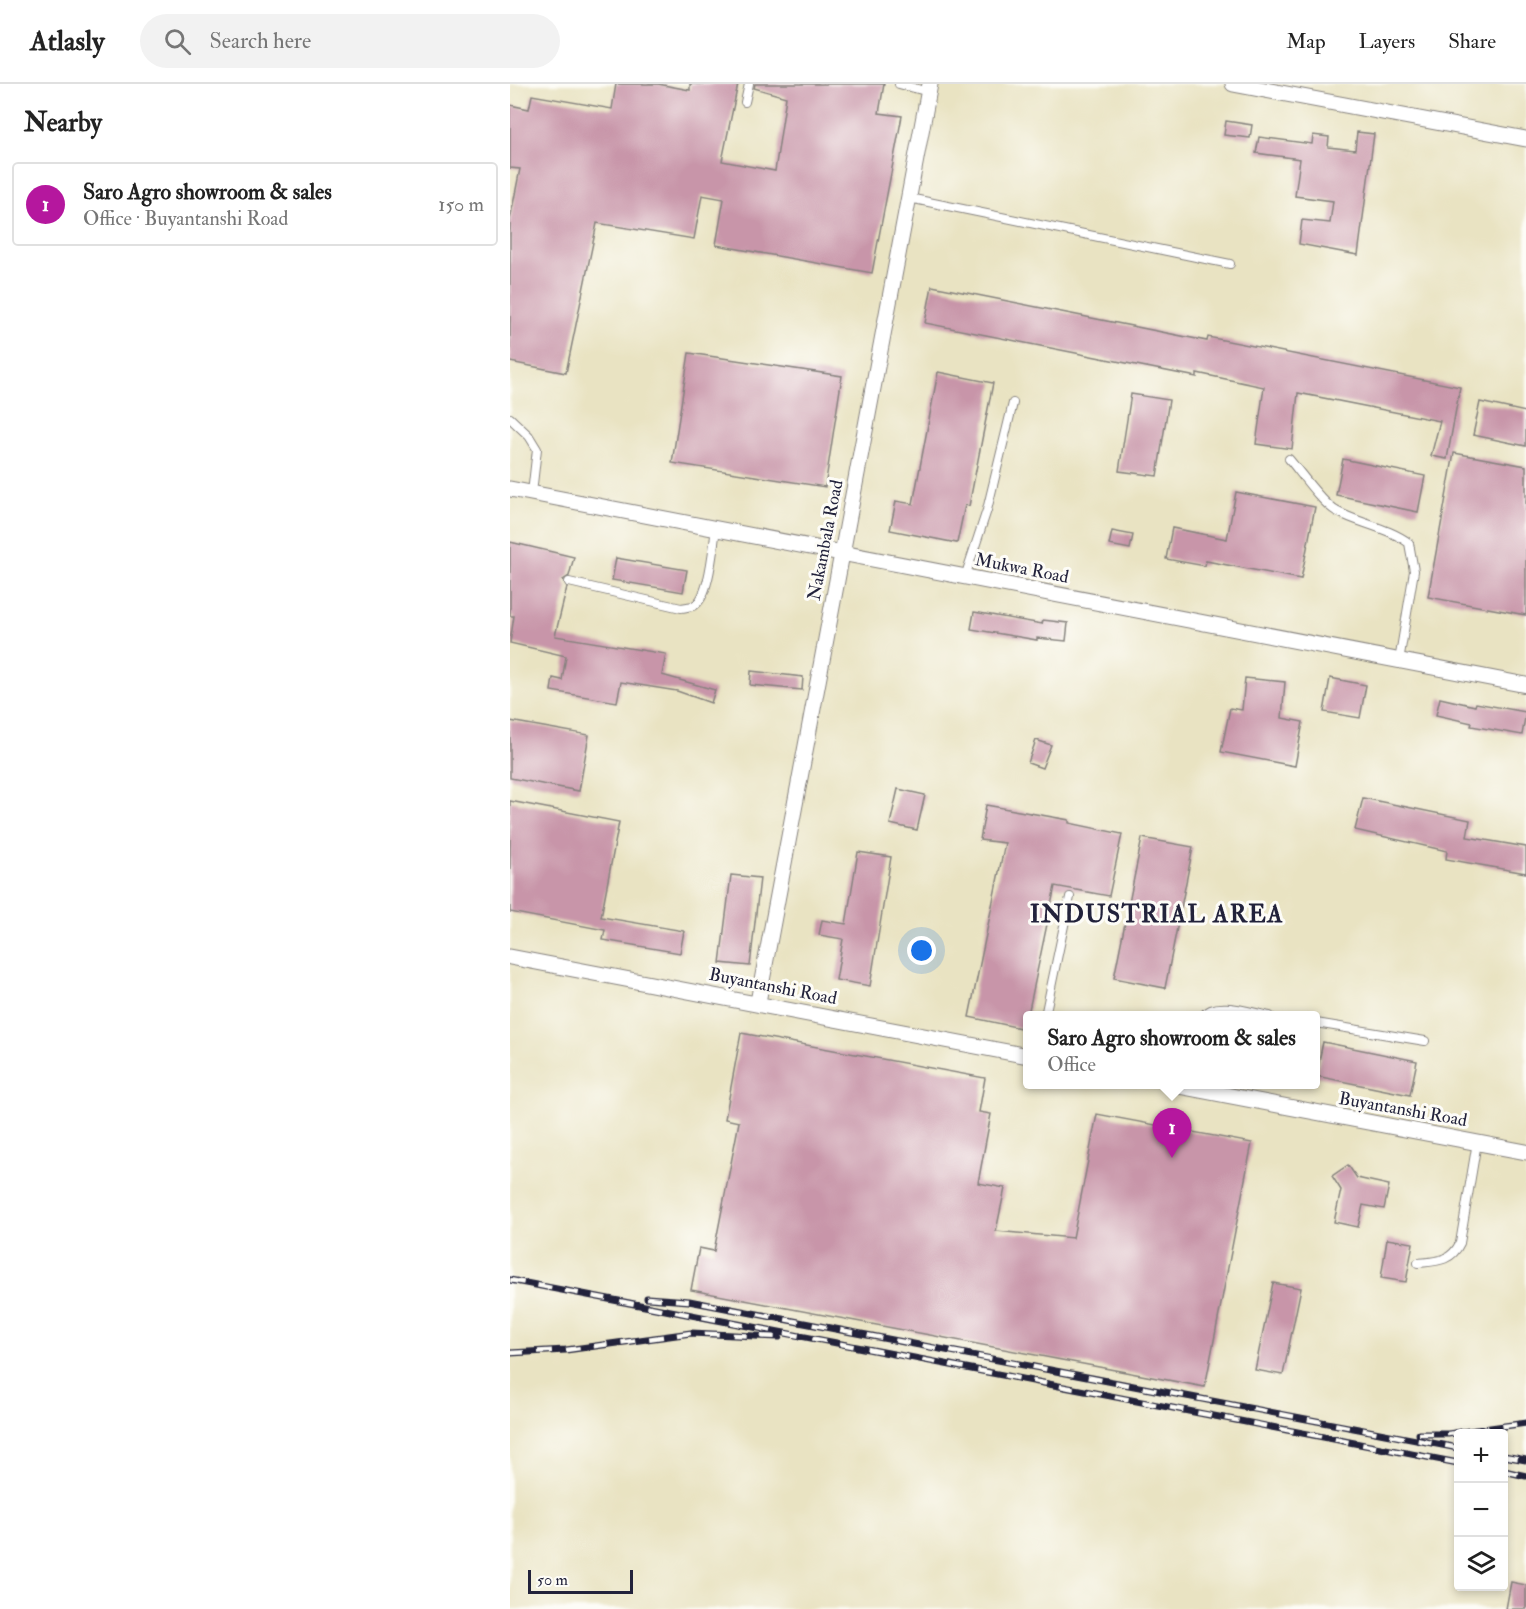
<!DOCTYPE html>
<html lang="en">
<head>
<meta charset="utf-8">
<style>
	body { margin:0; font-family:"IM FELL Double Pica",serif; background:#f2f2f2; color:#222 }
	.controls { position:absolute; right:18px; bottom:18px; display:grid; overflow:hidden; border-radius:6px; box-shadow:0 3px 9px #0003 }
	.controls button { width:54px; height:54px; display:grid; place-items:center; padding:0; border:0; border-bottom:2px solid #e0e0e0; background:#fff; color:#222; font:30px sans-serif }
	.scale { position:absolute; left:18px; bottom:15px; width:105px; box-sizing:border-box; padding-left:6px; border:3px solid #22223b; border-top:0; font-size:16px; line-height:21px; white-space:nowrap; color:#22223b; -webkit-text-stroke:4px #fdfcf7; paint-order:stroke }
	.you { position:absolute; left:412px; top:867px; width:21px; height:21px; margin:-15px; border:4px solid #fff; border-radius:50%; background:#1a73e8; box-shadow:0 0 0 9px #1a73e833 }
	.badge { display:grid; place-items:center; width:39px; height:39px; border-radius:50%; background:#b5179e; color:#fff; font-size:20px; font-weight:700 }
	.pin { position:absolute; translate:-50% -50px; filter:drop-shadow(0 2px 3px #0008) }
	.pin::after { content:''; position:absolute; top:32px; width:21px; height:18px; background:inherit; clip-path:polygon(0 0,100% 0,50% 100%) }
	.popup { position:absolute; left:513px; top:927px; width:297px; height:78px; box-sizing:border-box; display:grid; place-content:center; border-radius:6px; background:#fff; filter:drop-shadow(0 2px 4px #0005); font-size:20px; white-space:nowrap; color:#767676 }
	.popup b { font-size:22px; color:#222 }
	.popup::after { content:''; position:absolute; left:50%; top:100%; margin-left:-12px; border:12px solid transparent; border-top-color:#fff }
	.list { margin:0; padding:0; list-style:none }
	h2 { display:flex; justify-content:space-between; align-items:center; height:78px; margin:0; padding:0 24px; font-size:26px }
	h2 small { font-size:20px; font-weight:400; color:#767676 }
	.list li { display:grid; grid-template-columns:39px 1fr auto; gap:18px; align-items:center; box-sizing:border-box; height:84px; margin:0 12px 12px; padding:0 12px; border:2px solid #e0e0e0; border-radius:6px }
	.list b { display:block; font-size:22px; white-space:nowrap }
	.list p { margin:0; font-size:20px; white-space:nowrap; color:#767676 }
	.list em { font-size:20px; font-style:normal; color:#767676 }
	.icon { flex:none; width:33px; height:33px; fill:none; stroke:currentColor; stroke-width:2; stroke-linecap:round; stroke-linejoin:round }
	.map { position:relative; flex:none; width:1016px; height:1525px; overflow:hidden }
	header { display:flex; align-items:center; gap:36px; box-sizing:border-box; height:84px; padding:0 30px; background:#fff; border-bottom:2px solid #e0e0e0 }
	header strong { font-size:28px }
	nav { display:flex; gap:33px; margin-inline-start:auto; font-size:21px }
	.search { width:420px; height:54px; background:#f2f2f2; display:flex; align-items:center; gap:15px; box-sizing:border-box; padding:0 21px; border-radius:33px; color:#767676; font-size:22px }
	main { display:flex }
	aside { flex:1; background:#fff }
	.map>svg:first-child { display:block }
	.building { fill:#c895a9 }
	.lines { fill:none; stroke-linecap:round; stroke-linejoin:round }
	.lane-casing { stroke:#86827e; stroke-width:10 }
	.street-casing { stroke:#86827e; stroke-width:17 }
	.lane { stroke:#fff; stroke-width:8 }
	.street { stroke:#fff; stroke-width:15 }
	.rail-casing { stroke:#22223b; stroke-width:7 }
	.rail { stroke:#fdfcf7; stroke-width:4.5; stroke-dasharray:14; stroke-linecap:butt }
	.labels { text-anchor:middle; stroke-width:6; stroke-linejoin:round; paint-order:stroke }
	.street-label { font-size:18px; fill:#22223b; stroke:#fdfcf7 }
	.district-label { font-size:24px; font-weight:bold; letter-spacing:1.5px; fill:#22223b; stroke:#fdfcf7 }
</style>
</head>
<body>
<header>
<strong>Atlasly</strong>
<div class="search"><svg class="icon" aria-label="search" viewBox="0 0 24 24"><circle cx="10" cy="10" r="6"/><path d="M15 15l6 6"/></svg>Search here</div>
<nav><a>Map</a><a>Layers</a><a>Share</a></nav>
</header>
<main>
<aside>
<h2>Nearby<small></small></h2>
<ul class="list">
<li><span class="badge">1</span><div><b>Saro Agro showroom &amp; sales</b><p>Office · Buyantanshi Road</p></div><em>150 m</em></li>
</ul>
</aside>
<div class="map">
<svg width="1016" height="1525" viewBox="0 0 1016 1525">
	<rect width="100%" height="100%" fill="#fdfcf7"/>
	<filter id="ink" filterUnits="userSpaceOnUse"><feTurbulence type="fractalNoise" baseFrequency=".0167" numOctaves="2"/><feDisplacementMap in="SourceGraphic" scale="12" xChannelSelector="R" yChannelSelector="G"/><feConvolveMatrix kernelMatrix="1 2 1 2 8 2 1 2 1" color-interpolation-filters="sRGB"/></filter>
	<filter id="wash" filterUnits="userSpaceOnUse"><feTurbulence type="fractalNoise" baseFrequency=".008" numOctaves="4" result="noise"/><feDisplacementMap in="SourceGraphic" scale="24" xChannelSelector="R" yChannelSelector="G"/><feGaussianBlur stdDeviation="1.35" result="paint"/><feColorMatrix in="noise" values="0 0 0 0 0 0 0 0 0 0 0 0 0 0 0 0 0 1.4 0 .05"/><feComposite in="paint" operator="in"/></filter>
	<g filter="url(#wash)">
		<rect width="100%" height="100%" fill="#e9e3c2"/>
		<g id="blocks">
			<path class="building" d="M106 0H148L180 6V0H228L212 77 265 87 276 13 244 4 245 0H374L369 29 392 32 362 189 206 161 214 115 192 111 184 155 87 139 56 289 0 278V136L10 85 0 84V21L19 25 22 11 102 25Z
				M716 37 742 41 740 54 714 51Z
				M847 48 864 50 848 171 789 160 792 136 820 139 823 117 785 112 790 75 746 69 749 53 802 60 803 51 819 53 818 63 845 66Z
				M422 202 697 257 698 253 950 303 937 375 921 372 930 337 788 309 782 365 746 360 754 303 687 289V293L415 239Z
				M179 269 332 292 315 403 162 379Z
				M428 288 483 299 459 422 455 421 447 459 380 446 386 417 403 420Z
				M621 310 659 316 647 392 609 387Z
				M970 318 1016 328V362L963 351Z
				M944 369 1016 382V531L918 513Z
				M833 375 915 392 908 428 826 411Z
				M726 408 805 423 791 495 696 477 695 482 656 475 662 444 717 455Z
				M602 447 623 451 620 465 599 461Z
				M0 458 64 473 59 492 53 496 57 503 45 552 156 570 152 591 205 606 201 619 167 607 111 598 107 618 41 607 43 594 52 596 56 572 0 559 4 532H0Z
				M106 474 177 486 173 508 102 496Z
				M464 528 532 540 533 536 558 539 556 557 527 554V556L461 545Z
				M241 587 293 593 292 606 240 601Z
				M735 594 775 598 772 634 793 638 785 682 711 668 720 624 732 626Z
				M820 594 856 601 850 634 814 628Z
				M930 614 965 622 966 619 1016 628 1012 651 961 642 962 639 926 631Z
				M0 637 79 651 69 707 0 694Z
				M526 656 541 661 532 684 518 679Z
				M388 705 415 711 407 746 380 740Z
				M853 714 960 736 957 753 1016 763V789L936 775 937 767 845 746Z
				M0 717 109 738 91 833 174 847 170 869 93 856 95 846 0 828Z
				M476 721 559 736V739L612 750 599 812 545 802 515 945 459 933 495 759 470 756Z
				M632 754 683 763 655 904 604 894Z
				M348 768 381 773 360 902 326 896 333 855 309 851 312 836 336 840Z
				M221 791 250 794 240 882 210 879Z
				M231 949 475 994 469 1028 481 1030 468 1099 495 1104 486 1147 563 1154 587 1030 742 1059 695 1303 181 1206 189 1164 204 1167 229 1038 215 1035Z
				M813 958 907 977 900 1011 806 992Z
				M838 1081 847 1094 879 1101 874 1125 853 1121 848 1143 824 1138 831 1106 822 1092Z
				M877 1155 903 1159 896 1198 871 1194Z
				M763 1199 791 1204 773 1291 745 1286Z
				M1001 1498 1016 1501V1525H996Z"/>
		</g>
	</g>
	<g filter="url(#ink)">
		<use href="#blocks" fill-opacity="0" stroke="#86827e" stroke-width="1.5"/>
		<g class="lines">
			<defs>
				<path id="lane" d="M389 0 419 8
					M235 18 239 0
					M399 114 720 180
					M0 334 19 352 27 365 22 409
					M779 375C791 389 811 418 826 427 850 440 877 443 899 459L904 487 889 577
					M455 493 477 426 503 319
					M59 498 171 524C175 523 181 523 185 521 200 511 203 462 206 445
					M535 932 560 813
					M693 932C705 915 742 929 760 932
					M806 939 915 957
					M908 1179C927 1177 941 1178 950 1159L967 1058"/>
				<path id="street" d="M723 0 1016 55
					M0 405 1016 601
					M0 873 518 972
					M248 918 420 0
					M658 1000 1016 1068"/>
			</defs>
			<use href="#lane" class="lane-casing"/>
			<use href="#street" class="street-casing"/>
			<use href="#lane" class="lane"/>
			<use href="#street" class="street"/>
			<defs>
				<path id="rail" d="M0 1196 948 1379
					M137 1214 179 1217 948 1364
					M0 1269 56 1266 181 1249 269 1253
					M909 1350H938L1016 1339
					M994 1372 1016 1376
					M994 1387 1016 1392"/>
			</defs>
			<use href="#rail" class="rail-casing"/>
			<use href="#rail" class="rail"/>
		</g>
	</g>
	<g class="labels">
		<g class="street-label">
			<text transform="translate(315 456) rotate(-79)" y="6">Nakambala Road</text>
			<text transform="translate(512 484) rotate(11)" y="6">Mukwa Road</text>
			<text transform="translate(263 902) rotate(11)" y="6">Buyantanshi Road</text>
			<text transform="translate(893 1025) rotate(10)" y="6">Buyantanshi Road</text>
		</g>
		<g class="district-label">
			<text x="647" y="838">INDUSTRIAL AREA</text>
		</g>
	</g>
</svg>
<div class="controls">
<button>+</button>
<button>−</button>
<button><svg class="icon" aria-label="layers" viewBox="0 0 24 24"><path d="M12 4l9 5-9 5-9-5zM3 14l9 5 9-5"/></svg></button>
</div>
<div class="scale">50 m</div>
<div class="you"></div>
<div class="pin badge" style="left:662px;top:1074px">1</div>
<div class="popup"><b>Saro Agro showroom &amp; sales</b>Office</div>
</div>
</main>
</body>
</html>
